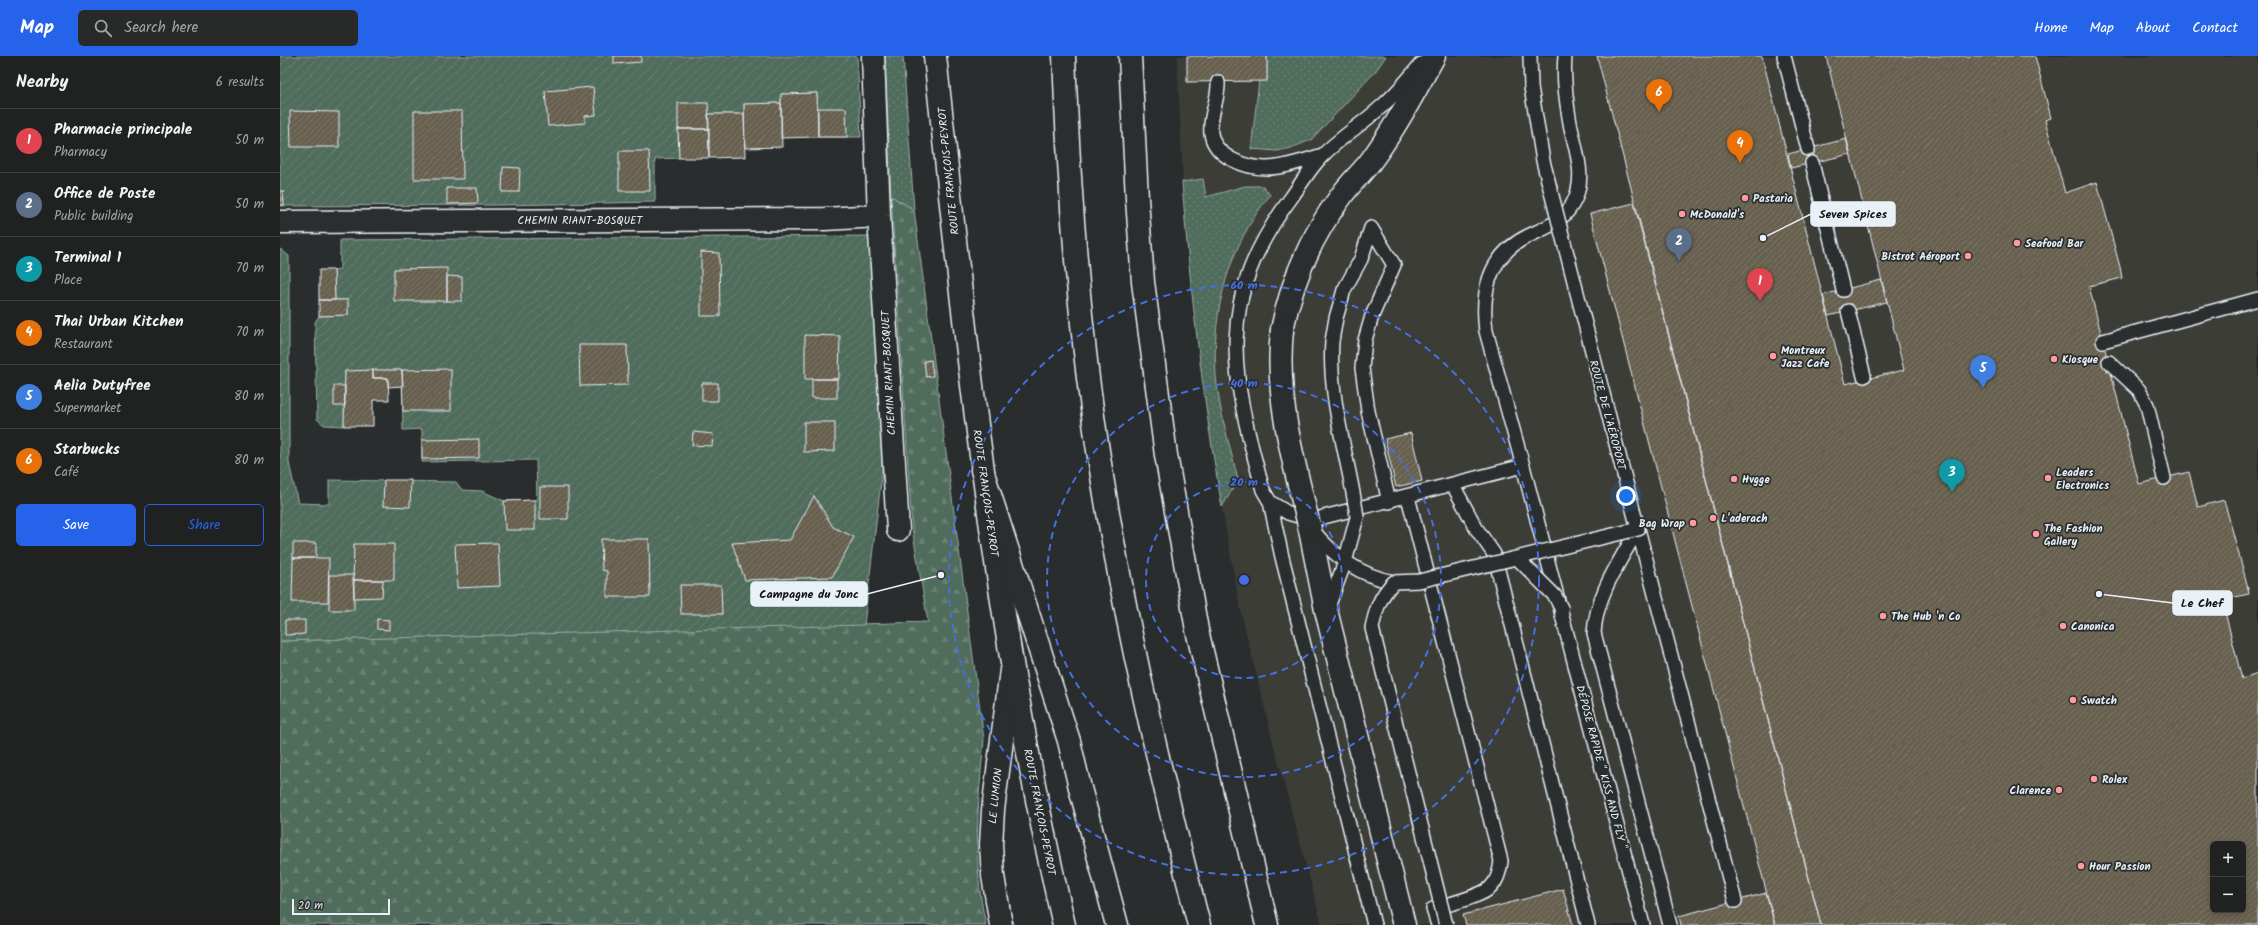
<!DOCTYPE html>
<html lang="en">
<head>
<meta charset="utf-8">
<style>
	body { margin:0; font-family:Kalam,sans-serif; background:#282a2a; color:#f1f3f6 }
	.controls { position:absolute; right:12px; bottom:12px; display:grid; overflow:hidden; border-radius:6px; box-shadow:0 2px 6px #0003 }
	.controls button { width:36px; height:36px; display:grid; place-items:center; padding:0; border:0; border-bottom:1px solid #3d3f40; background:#202222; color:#f1f3f6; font:20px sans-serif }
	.scale { position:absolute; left:12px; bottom:10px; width:98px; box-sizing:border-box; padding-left:4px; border:2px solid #e8f1f8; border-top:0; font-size:11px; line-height:14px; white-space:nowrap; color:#e8f1f8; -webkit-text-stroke:3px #2a2d2e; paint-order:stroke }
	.you { position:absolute; left:1346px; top:440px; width:14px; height:14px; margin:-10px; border:3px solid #fff; border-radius:50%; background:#1a73e8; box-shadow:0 0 0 6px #1a73e833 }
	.badge { display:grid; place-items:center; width:26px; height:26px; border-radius:50%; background:#2563eb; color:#fff; font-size:13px; font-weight:700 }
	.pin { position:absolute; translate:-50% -33px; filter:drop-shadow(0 1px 2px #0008) }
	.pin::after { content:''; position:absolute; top:21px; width:14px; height:12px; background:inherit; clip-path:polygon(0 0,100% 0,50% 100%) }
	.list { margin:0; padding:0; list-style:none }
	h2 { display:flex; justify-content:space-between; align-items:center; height:52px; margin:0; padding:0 16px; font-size:17px }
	h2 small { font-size:13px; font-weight:400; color:#a2a4a5 }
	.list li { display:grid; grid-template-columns:26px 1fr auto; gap:12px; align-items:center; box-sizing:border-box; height:64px; padding:0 16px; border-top:1px solid #3d3f40 }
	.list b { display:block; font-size:15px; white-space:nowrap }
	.list p { margin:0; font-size:13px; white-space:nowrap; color:#a2a4a5 }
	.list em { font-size:13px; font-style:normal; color:#a2a4a5 }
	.actions { display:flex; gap:8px; padding:12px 16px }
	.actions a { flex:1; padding:9px 0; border:1px solid #2563eb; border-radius:6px; text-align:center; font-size:14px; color:#2563eb }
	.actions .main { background:#2563eb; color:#fff }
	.icon { flex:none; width:22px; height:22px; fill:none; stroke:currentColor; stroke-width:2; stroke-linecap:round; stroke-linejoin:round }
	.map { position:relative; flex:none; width:1978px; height:869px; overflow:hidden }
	header { display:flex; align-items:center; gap:24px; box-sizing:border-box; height:56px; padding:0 20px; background:#2563eb; color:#fff }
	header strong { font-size:19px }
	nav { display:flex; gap:22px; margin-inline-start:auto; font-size:14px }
	.search { width:280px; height:36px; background:#282a2a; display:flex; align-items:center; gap:10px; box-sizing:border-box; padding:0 14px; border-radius:6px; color:#a2a4a5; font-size:15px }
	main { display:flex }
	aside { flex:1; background:#202222 }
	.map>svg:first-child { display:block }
	.built { fill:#3c3c38; fill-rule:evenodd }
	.grass { fill:url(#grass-dots); stroke:#9caeaa }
	.forest { fill:url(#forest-firs); stroke:#9caeaa }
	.garden { fill:url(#garden-furrows); stroke:#9caeaa }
	.building { fill:url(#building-hatch); stroke:#e8f1f8; fill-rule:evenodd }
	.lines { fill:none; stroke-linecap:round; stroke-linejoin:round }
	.service-casing { stroke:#e8f1f8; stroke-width:16 }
	.minor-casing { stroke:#e8f1f8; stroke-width:25 }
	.primary-casing { stroke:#e8f1f8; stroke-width:25 }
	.motorway-casing { stroke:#e8f1f8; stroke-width:25 }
	.service { stroke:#2a2d2e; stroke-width:13 }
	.minor { stroke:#2a2d2e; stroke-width:22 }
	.primary { stroke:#2a2d2e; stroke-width:22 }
	.motorway { stroke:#2a2d2e; stroke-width:22 }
	.service-bridge-casing { stroke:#e8f1f8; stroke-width:16; stroke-linecap:butt }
	.primary-bridge-casing { stroke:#e8f1f8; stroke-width:25; stroke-linecap:butt }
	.service-bridge { stroke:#2a2d2e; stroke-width:13 }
	.primary-bridge { stroke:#2a2d2e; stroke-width:22 }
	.ring { fill:none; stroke:#466fde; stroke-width:2; stroke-dasharray:7 5 }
	.poi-dot { fill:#ff9aa2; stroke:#2a2d2e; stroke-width:1.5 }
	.labels { text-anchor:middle; stroke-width:3.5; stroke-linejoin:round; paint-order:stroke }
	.street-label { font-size:11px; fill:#e8f1f8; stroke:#2a2d2e }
	.poi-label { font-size:11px; font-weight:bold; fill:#e8f1f8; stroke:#2a2d2e; text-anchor:start }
	.centre { fill:#466fde; stroke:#2a2d2e; stroke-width:2 }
	.ring-label { font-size:12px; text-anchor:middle; font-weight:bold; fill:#466fde; stroke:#2a2d2e; stroke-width:3.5; stroke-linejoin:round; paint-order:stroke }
	.leader { fill:none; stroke:#e8f1f8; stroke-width:1.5 }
	.callout-dot { fill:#e8f1f8; stroke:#2a2d2e; stroke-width:1.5 }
	.callout { fill:#e8f1f8; stroke:#e8f1f8; stroke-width:1.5 }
	.callout-label { font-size:12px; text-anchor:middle; font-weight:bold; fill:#111 }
</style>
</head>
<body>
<header>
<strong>Map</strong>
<div class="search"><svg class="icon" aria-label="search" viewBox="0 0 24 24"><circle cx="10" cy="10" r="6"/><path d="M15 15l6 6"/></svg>Search here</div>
<nav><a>Home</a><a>Map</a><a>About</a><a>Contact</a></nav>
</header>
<main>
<aside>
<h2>Nearby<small>6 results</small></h2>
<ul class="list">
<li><span class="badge" style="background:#e0444e">1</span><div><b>Pharmacie principale</b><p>Pharmacy</p></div><em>50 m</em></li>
<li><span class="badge" style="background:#5c6f8a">2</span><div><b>Office de Poste</b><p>Public building</p></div><em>50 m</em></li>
<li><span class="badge" style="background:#0f9aa8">3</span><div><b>Terminal 1</b><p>Place</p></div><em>70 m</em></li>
<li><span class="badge" style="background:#e8710a">4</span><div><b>Thai Urban Kitchen</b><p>Restaurant</p></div><em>70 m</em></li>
<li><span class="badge" style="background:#3f7fe0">5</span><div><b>Aelia Dutyfree</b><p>Supermarket</p></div><em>80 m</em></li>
<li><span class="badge" style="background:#e8710a">6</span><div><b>Starbucks</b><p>Café</p></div><em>80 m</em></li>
</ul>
<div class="actions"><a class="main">Save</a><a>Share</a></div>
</aside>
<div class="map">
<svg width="1978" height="869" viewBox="0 0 1978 869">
	<defs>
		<pattern id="grass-dots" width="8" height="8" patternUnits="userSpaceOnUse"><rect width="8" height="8" fill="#506c5b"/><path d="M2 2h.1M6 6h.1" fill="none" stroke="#698173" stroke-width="1.8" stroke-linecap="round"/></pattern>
		<pattern id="forest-firs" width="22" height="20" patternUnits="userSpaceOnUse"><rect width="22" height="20" fill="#506c5b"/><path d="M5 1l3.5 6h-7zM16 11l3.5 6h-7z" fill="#698173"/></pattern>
		<pattern id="garden-furrows" width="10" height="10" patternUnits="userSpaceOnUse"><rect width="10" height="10" fill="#506c5b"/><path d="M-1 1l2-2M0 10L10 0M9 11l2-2" fill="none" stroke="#698173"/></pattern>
		<pattern id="building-hatch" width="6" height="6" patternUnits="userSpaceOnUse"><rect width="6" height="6" fill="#676050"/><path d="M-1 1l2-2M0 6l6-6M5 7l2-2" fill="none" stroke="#7d776a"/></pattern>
	</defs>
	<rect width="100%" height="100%" fill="#2a2d2e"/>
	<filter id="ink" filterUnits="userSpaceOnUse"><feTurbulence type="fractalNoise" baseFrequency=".025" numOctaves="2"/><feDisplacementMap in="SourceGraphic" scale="8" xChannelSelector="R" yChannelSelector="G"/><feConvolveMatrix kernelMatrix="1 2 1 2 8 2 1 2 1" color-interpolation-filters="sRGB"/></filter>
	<g filter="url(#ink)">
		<path class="built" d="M897 0H1978V869H1042L995 694 960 552 928 373 906 190ZM1933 788H1963V854H1933Z"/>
		<path class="grass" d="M605 0H623L634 154 611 140Z
			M987 0H1106L1095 16 1031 84 1011 92 997 95 971 93 979 25 987 24Z
			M923 123 926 141 965 130H983L990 139C949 190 931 255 936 320 939 355 950 390 958 424L942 451C923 344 910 235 902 126Z"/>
		<path class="forest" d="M611 140 634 154 704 684C698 745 692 809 706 869H0V585L648 566 632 472Z"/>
		<path class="garden" d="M0 0H577L581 81H538L537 37 501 38V47L464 48V58H428L398 73 399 102 375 103V146L220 149 0 150Z
			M589 180 604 400 584 569 0 585V193L9 200V407L18 447 49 448V424L176 426 182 434 202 435 224 445 257 444 256 404 142 406V373L123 374 122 314 65 315 64 370 44 369 37 363 35 266 39 260 68 259V244H55L54 214 60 213V184Z"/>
		<path class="building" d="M334 0H361V6L334 8Z
			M907 0H987V25L907 26Z
			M1317 0H1482L1565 328 1624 314 1546 0H1755L1771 62 1765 64 1785 137 1817 126 1840 211 1842 222 1809 230 1859 428 1909 416 1918 451 1944 444 1967 528 1969 538 1942 544 1962 623 1978 618V869H1541ZM1933 788H1963V854H1933Z
			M313 31 316 59 305 60V67L268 70 265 35Z
			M537 37 538 81 501 82V38Z
			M398 47H428L429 73H398Z
			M501 47 502 91 465 92 464 48Z
			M538 52H566L567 81H538Z
			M10 55 59 56V91H11Z
			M134 55H182L183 123H134Z
			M428 58H464L465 101 429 102Z
			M398 73H429V102H399Z
			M1566 83 1570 98 1511 112 1508 98Z
			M339 95H369L370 135H339Z
			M223 111 240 112 239 136H222Z
			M167 132H197L198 147 167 148Z
			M0 135H3L4 149H0Z
			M1354 147 1391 289 1541 869H1495L1310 158Z
			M421 196 439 197 440 260H421Z
			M167 212V245H114V213Z
			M39 214H54L55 244H39Z
			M167 220 182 221V245H167Z
			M1601 224 1607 246 1548 260 1543 239Z
			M39 244H68V259L39 260Z
			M525 279 560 280 559 323H525Z
			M299 289H347L348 329 300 330Z
			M651 304 653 320 646 321 644 305Z
			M171 313V355H123L122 314Z
			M93 314V322H108L109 344H93V370H64L65 315Z
			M93 314H122L123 330 108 331V322H93Z
			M532 323H557V342H532Z
			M422 327H438V345H422Z
			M54 330H65V350H54Z
			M524 366H555V395L524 396Z
			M413 376 433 378 432 390 412 389Z
			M1131 377 1142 425 1116 431 1105 383Z
			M199 383V402L142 403V384Z
			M104 424H131L130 451 103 450Z
			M260 431H288V463H260Z
			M534 440 553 471 574 481 552 521 465 524 452 487 510 484Z
			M255 444V474H225L224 445Z
			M321 483H369L370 541H327V515L322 514Z
			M13 487H36V502H13Z
			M218 487 220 530 177 532 175 488Z
			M74 488H114V524H73Z
			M13 502H49L48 546H12Z
			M49 519H74V554H49Z
			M73 524H103L102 541 74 542Z
			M400 529H441L442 558H401Z
			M97 563 109 564V574L97 573Z
			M5 564H25V578L5 579Z
			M1283 833 1293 869H1186L1183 859Z
			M1486 837 1495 869H1401L1399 860Z"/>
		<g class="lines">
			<defs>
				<path id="service" d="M1250 0 1251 31
					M1504 0 1528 93
					M938 26C939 44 929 59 931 77 934 101 966 112 986 112 1005 112 1025 104 1043 99
					M1532 107 1563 234
					M1091 172 1114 209 1092 260 1085 284 1082 312 1088 355 1109 446
					M1568 255 1584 320
					M1052 285 1056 262 1064 234 1081 203 1091 172
					M1823 285 1978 243
					M1829 306 1859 334 1867 349 1884 422
					M1243 410 1363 869
					M1173 429 1196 472 1214 498 1308 869
					M1128 441 1221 805C1220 814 1218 824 1211 831 1201 841 1168 848 1153 853L1158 869
					M990 446 1008 457 1032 464 1243 410 1206 275C1201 236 1209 199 1248 180 1265 172 1282 166 1292 149 1308 122 1295 94 1290 67 1286 44 1283 23 1285 0
					M1358 473C1340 505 1316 539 1314 577L1390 869
					M1358 473 1455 845
					M1033 475C1055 501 1080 520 1114 526
					M1048 551 1065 506 1077 461
					M1094 869 1002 501 990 446 983 434C951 317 934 245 1011 142 1021 128 1031 110 1044 98 1061 81 1084 67 1102 50 1116 38 1129 22 1141 8"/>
				<path id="minor" d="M593 0 599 160 618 474
					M0 166 544 163 599 160
					M721 869 713 820 711 789 713 754 731 614"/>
				<path id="primary" d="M655 0C686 291 717 583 784 869
					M1002 274C1012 223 1031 180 1062 139 1071 126 1084 115 1093 102 1116 70 1135 35 1154 0
					M1029 469 1046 554 1124 869"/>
				<path id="motorway" d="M784 0C788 108 795 215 808 322 831 507 873 689 919 869
					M850 0 857 143 863 226 886 399 917 574 987 869
					M702 414 789 685 800 732 837 869"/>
			</defs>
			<use href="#service" class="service-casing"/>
			<use href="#minor" class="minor-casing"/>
			<use href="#primary" class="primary-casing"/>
			<use href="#motorway" class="motorway-casing"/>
			<use href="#service" class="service"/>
			<use href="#minor" class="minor"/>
			<use href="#primary" class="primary"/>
			<use href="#motorway" class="motorway"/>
			<defs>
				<path id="service-bridge" d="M1052 285C1048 345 1069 402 1077 461
					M1238 503 1275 540 1282 554
					M1166 869 1092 572C1096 553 1100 540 1114 526L1139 525 1358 473 1263 105 1251 31"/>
				<path id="primary-bridge" d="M1002 274C995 341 1013 404 1029 469"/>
			</defs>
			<use href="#service-bridge" class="service-bridge-casing"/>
			<use href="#primary-bridge" class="primary-bridge-casing"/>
			<use href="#service-bridge" class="service-bridge"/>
			<use href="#primary-bridge" class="primary-bridge"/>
		</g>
	</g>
	<g class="ring">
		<circle cx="964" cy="524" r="98"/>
		<circle cx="964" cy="524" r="197"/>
		<circle cx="964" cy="524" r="295"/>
	</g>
	<g class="poi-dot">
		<circle cx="1465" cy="142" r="4"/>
		<circle cx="1402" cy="158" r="4"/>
		<circle cx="1737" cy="187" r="4"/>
		<circle cx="1688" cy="200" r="4"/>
		<circle cx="1493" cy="300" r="4"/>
		<circle cx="1774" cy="303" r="4"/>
		<circle cx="1768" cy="422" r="4"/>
		<circle cx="1454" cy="423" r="4"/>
		<circle cx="1433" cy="462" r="4"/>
		<circle cx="1413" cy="467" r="4"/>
		<circle cx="1756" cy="478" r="4"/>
		<circle cx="1603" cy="560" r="4"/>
		<circle cx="1783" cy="570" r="4"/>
		<circle cx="1793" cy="644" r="4"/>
		<circle cx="1814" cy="723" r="4"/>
		<circle cx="1779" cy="734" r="4"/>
		<circle cx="1801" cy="810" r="4"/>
	</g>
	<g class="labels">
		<g class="street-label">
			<text transform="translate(668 115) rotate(-96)" y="4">ROUTE FRANÇOIS-PEYROT</text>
			<text x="300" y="168">CHEMIN RIANT-BOSQUET</text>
			<text transform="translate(608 317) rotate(-93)" y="4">CHEMIN RIANT-BOSQUET</text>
			<text transform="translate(1328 359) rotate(75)" y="4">ROUTE DE L'AÉROPORT</text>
			<text transform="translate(706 437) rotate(82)" y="4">ROUTE FRANÇOIS-PEYROT</text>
			<text transform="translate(1322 711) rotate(75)" y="4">DÉPOSE RAPIDE " KISS AND FLY "</text>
			<text transform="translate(715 740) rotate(-84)" y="4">LE LUMION</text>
			<text transform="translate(760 756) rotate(79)" y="4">ROUTE FRANÇOIS-PEYROT</text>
		</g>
		<g class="poi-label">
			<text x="1473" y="146">Pastarìa</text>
			<text x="1410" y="162">McDonald's</text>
			<text x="1745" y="191">Seafood Bar</text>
			<text x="1680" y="204" text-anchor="end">Bistrot Aéroport</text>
			<text x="1501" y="298">Montreux<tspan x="1501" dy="13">Jazz Cafe</tspan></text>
			<text x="1782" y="307">Kiosque</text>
			<text x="1776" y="420">Leaders<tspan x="1776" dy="13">Electronics</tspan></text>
			<text x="1462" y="427">Hvgge</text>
			<text x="1441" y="466">L'aderach</text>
			<text x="1405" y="471" text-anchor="end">Bag Wrap</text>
			<text x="1764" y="476">The Fashion<tspan x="1764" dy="13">Gallery</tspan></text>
			<text x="1611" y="564">The Hub 'n Co</text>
			<text x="1791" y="574">Canonica</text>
			<text x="1801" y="648">Swatch</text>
			<text x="1822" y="727">Rolex</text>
			<text x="1771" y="738" text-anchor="end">Clarence</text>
			<text x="1809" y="814">Hour Passion</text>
		</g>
	</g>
	<circle cx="964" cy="524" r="6" class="centre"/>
	<g class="ring-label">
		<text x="964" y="233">60 m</text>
		<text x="964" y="331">40 m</text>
		<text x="964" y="430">20 m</text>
	</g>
	<path class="leader" d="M1483 182L1531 158M661 519L587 538M1819 538L1893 547"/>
	<g class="callout-dot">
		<circle cx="1483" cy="182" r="4"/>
		<circle cx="661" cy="519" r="4"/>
		<circle cx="1819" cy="538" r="4"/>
	</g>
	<g class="callout">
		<rect x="1531" y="146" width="84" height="24" rx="4"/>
		<rect x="471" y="526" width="116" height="24" rx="4"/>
		<rect x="1893" y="535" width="59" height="24" rx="4"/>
	</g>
	<g class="callout-label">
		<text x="1573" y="162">Seven Spices</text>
		<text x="529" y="542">Campagne du Jonc</text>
		<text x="1922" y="551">Le Chef</text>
	</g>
</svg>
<div class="controls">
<button>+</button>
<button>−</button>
</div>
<div class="scale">20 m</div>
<div class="you"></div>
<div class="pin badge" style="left:1480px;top:245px;background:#e0444e">1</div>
<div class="pin badge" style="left:1399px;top:205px;background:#5c6f8a">2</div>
<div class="pin badge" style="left:1672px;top:436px;background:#0f9aa8">3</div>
<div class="pin badge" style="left:1460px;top:107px;background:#e8710a">4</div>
<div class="pin badge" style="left:1703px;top:332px;background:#3f7fe0">5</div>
<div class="pin badge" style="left:1379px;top:56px;background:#e8710a">6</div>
</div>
</main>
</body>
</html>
